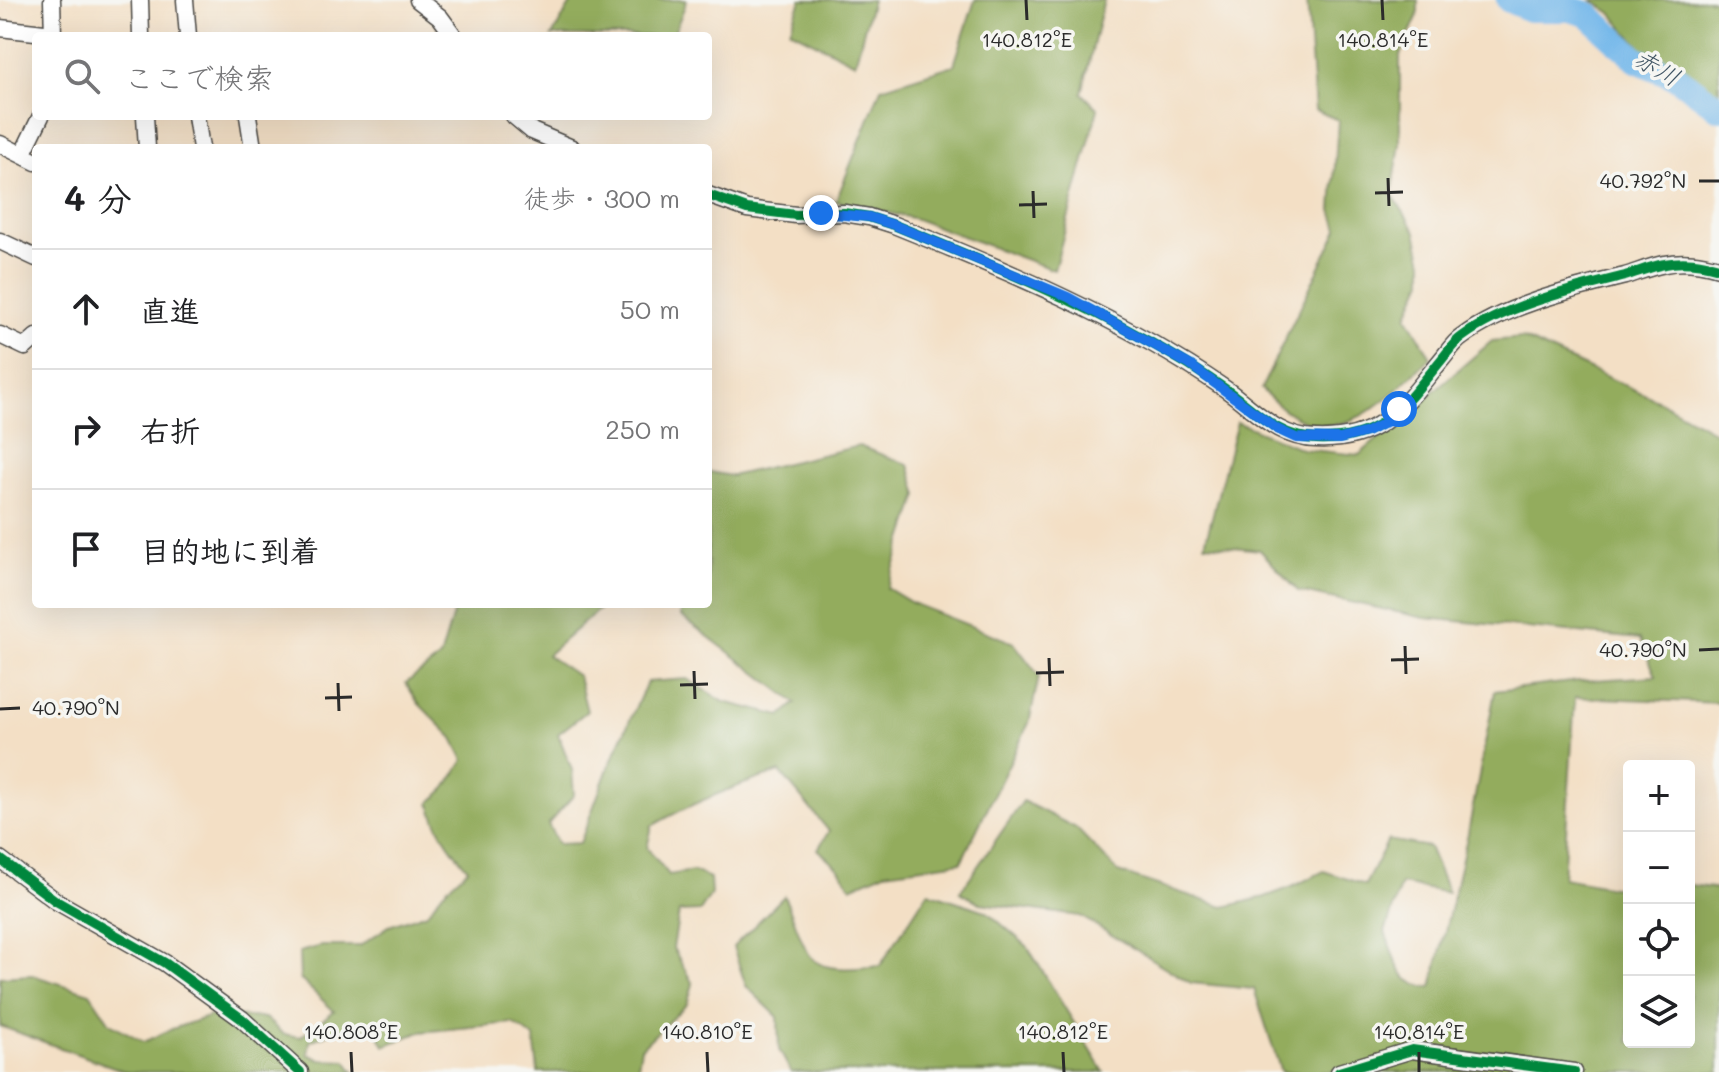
<!DOCTYPE html>
<html lang="ja">
<head>
<meta charset="utf-8">
<style>
	body { margin:0; font-family:Mali,"Klee One",sans-serif; background:#f2f2f2; color:#202124 }
	.controls { position:absolute; right:24px; bottom:24px; display:grid; overflow:hidden; border-radius:8px; box-shadow:0 8px 32px #0002 }
	.controls button { width:72px; height:72px; display:grid; place-items:center; padding:0; border:0; border-bottom:2px solid #e0e0e0; background:#fff; color:#202124; font:40px sans-serif }
	.stop { position:absolute; width:24px; height:24px; margin:-18px; border:6px solid #1a73e8; border-radius:50%; background:#fff }
	.stop.end { background:#1a73e8; border-color:#fff; box-shadow:0 2px 8px #0008 }
	.list { margin:0; padding:0; list-style:none }
	h2 { display:flex; justify-content:space-between; align-items:center; height:104px; margin:0; padding:0 32px; font-size:34px }
	h2 small { font-size:26px; font-weight:400; color:#757577 }
	.list li { display:grid; grid-template-columns:52px 1fr auto; gap:24px; align-items:center; box-sizing:border-box; height:120px; padding:0 32px; border-top:2px solid #e0e0e0 }
	.list b { display:block; font-size:30px; white-space:nowrap }
	.list em { font-size:26px; font-style:normal; color:#757577 }
	.icon { flex:none; width:44px; height:44px; fill:none; stroke:currentColor; stroke-width:2; stroke-linecap:round; stroke-linejoin:round }
	.map { position:relative; flex:none; width:1719px; height:1072px; overflow:hidden }
	.search { position:absolute; background:#fff; box-shadow:0 8px 32px #0002; left:32px; top:32px; width:680px; height:88px; display:flex; align-items:center; gap:20px; box-sizing:border-box; padding:0 28px; border-radius:8px; color:#757577; font-size:30px }
	.panel { position:absolute; background:#fff; box-shadow:0 8px 32px #0002; left:32px; top:144px; width:680px; height:464px; border-radius:8px }
	.map>svg:first-child { display:block }
	.forest { fill:#93ac5d; stroke:#5f6c44; stroke-width:2 }
	.lines { fill:none; stroke-linecap:round; stroke-linejoin:round }
	.river { stroke:#75b8ea; stroke-width:26 }
	.minor-casing { stroke:#494642; stroke-width:19 }
	.minor { stroke:#fff; stroke-width:16 }
	.cycleway-casing { stroke:#f6f6f2; stroke-width:15 }
	.cycleway { stroke:#00873e; stroke-width:10 }
	.route { stroke:#1a73e8; stroke-width:10 }
	.ticks { fill:none; stroke:#2b2b2b; stroke-width:3 }
	.labels { text-anchor:middle; stroke-width:7; stroke-linejoin:round; paint-order:stroke }
	.water-label { font-size:24px; font-style:italic; fill:#415564; stroke:#f6f6f2 }
	.ticks-label { font-size:20px; text-anchor:middle; fill:#2b2b2b; stroke:#f6f6f2; stroke-width:7; stroke-linejoin:round; paint-order:stroke }
</style>
</head>
<body>
<div class="map">
<svg width="1719" height="1072" viewBox="0 0 1719 1072">
	<rect width="100%" height="100%" fill="#f6f6f2"/>
	<filter id="ink" filterUnits="userSpaceOnUse"><feTurbulence type="fractalNoise" baseFrequency=".0125" numOctaves="2"/><feDisplacementMap in="SourceGraphic" scale="16" xChannelSelector="R" yChannelSelector="G"/><feConvolveMatrix kernelMatrix="1 2 1 2 8 2 1 2 1" color-interpolation-filters="sRGB"/></filter>
	<filter id="wash" filterUnits="userSpaceOnUse"><feTurbulence type="fractalNoise" baseFrequency=".006" numOctaves="4" result="noise"/><feDisplacementMap in="SourceGraphic" scale="32" xChannelSelector="R" yChannelSelector="G"/><feGaussianBlur stdDeviation="1.8" result="paint"/><feColorMatrix in="noise" values="0 0 0 0 0 0 0 0 0 0 0 0 0 0 0 0 0 1.4 0 .05"/><feComposite in="paint" operator="in"/></filter>
	<g filter="url(#wash)">
		<rect width="100%" height="100%" fill="#f3dfc5"/>
		<path class="forest" d="M573 0H687L673 36H552Z
			M801 0H872L855 63 790 30Z
			M975 0H1104L1082 93 1098 109 1054 270 916 219 836 201 881 88 954 65Z
			M1307 0H1418V15L1400 55V144L1392 194 1416 232 1423 262V280L1407 316 1431 357C1393 393 1345 450 1289 413 1279 407 1270 397 1261 389L1338 229 1332 210 1338 120 1315 110Z
			M1592 0H1719V97L1653 62 1611 13Z
			M1522 338 1659 401 1719 434V703L1575 697 1563 878 1612 887H1629V1042H1689V885L1719 889V1072H1281L1254 989 1191 983 1080 916 980 903 960 892 1023 801 1076 828 1118 872 1224 907 1265 897 1292 887 1324 871 1365 885 1388 840 1429 847 1448 893 1401 884 1385 932C1396 960 1397 986 1432 987L1468 833 1495 691 1579 681 1656 676 1640 639 1425 618 1298 591 1260 550 1205 544 1237 422 1302 449 1359 455 1492 341Z
			M859 446 909 465 918 495 887 588 912 603 1014 643 1039 676 1029 723 961 862 885 872 851 887 839 869 818 849 829 831 780 772C734 786 693 802 652 826L647 848 669 875 693 871 710 878 711 894 700 911 679 912 673 948 693 984 687 1004 641 1048 637 1072H538L534 1037 512 1023 420 1032 384 1046 375 1028 339 1030 310 1041 308 1054 321 1060 346 1061 354 1072H127L0 1026V977L32 975 90 993 110 1023 144 1042 172 1029 213 1015 265 1018 283 1034 300 1037 334 1011 300 979 299 952 322 946H360L389 926 427 913 443 892 468 869C450 848 437 830 430 803L446 788 464 760 453 738 418 703 406 683 440 658 456 604H605L547 655 578 676 587 711 558 734 572 770 574 795 548 824 558 844 580 843 607 771 647 682 687 679 724 702 781 716 796 703 681 616V604H708V475L710 472 731 476Z
			M928 892 986 911 1027 946 1104 1072H791L779 1050 778 1017 746 986 733 947 784 896C813 960 799 975 880 966Z"/>
		<g class="lines">
			<path class="river" d="M1509 0 1529 9H1570L1587 14 1637 60 1676 77 1719 108"/>
		</g>
	</g>
	<g filter="url(#ink)">
		<g class="lines">
			<defs>
				<path id="minor" d="M52 0 53 36
					M140 0 141 36
					M185 0 188 36
					M418 0 440 17 454 36
					M0 28 53 34
					M145 116 147 148
					M196 116 201 148
					M248 116 253 148
					M514 116 532 131 572 148
					M0 144 36 162
					M22 155 41 116
					M708 195 747 209 796 215 844 213 869 217 894 225C1008 271 1122 318 1224 388 1255 409 1276 438 1316 439 1382 442 1404 405 1442 359 1448 352 1454 342 1462 337 1505 305 1574 289 1625 276 1638 272 1652 266 1665 264 1684 260 1701 263 1719 268
					M0 241 36 258
					M0 335 25 347 36 337
					M0 859 56 901 165 963 242 1019 300 1072
					M1339 1072 1412 1050 1574 1072"/>
			</defs>
			<use href="#minor" class="minor-casing"/>
			<use href="#minor" class="minor"/>
			<defs>
				<path id="cycleway" d="M708 195 747 209 796 215 844 213 869 217 894 225C1008 271 1122 318 1224 388 1255 409 1276 438 1316 439 1382 442 1404 405 1442 359 1448 352 1454 342 1462 337 1505 305 1574 289 1625 276 1638 272 1652 266 1665 264 1684 260 1701 263 1719 268
					M0 859 56 901 165 963 242 1019 300 1072
					M1339 1072 1412 1050 1574 1072"/>
			</defs>
			<use href="#cycleway" class="cycleway-casing"/>
			<use href="#cycleway" class="cycleway"/>
		</g>
	</g>
	<g class="lines" filter="url(#ink)">
		<path class="route" d="M821 213 869 217 894 225 1068 297 1190 365 1277 429 1296 438 1340 439 1367 432 1388 421 1399 409"/>
	</g>
	<path class="ticks" d="M1026 0 1027 20M1382 0 1383 20M1388 178 1389 206M1699 181H1719M1033 191 1034 218M1375 193 1403 192M1019 205 1047 204M1405 646 1406 674M1699 650 1719 649M1049 658 1050 686M1391 660 1419 659M694 671 695 699M1036 673 1064 672M338 683 339 711M680 685 708 684M325 698 352 697M0 709 20 708M351 1052 352 1072M707 1052 708 1072M1063 1052 1064 1072M1419 1052V1072"/>
	<g class="labels">
		<g class="water-label">
			<text transform="translate(1657 68) rotate(30)" y="8">赤川</text>
		</g>
	</g>
	<g class="ticks-label">
		<text x="1027" y="47">140.812°E</text>
		<text x="1383" y="47">140.814°E</text>
		<text x="1643" y="188">40.792°N</text>
		<text x="1643" y="657">40.790°N</text>
		<text x="76" y="715">40.790°N</text>
		<text x="351" y="1039">140.808°E</text>
		<text x="707" y="1039">140.810°E</text>
		<text x="1063" y="1039">140.812°E</text>
		<text x="1419" y="1039">140.814°E</text>
	</g>
</svg>
<div class="controls">
<button>+</button>
<button>−</button>
<button><svg class="icon" aria-label="locate" viewBox="0 0 24 24"><circle cx="12" cy="12" r="6"/><path d="M12 2v4M12 18v4M2 12h4M18 12h4"/></svg></button>
<button><svg class="icon" aria-label="layers" viewBox="0 0 24 24"><path d="M12 4l9 5-9 5-9-5zM3 14l9 5 9-5"/></svg></button>
</div>
<div class="stop" style="left:1399px;top:409px"></div>
<div class="stop end" style="left:821px;top:213px"></div>
<div class="search"><svg class="icon" aria-label="search" viewBox="0 0 24 24"><circle cx="10" cy="10" r="6"/><path d="M15 15l6 6"/></svg>ここで検索</div>
<section class="panel">
<h2>4 分<small>徒歩 · 300 m</small></h2>
<ul class="list">
<li><svg class="icon" aria-label="ahead" viewBox="0 0 24 24"><path d="M12 20V5M6 11l6-6 6 6"/></svg><div><b>直進</b></div><em>50 m</em></li>
<li><svg class="icon" aria-label="right" viewBox="0 0 24 24"><path d="M7 20v-9h11M14 6l5 5-5 5"/></svg><div><b>右折</b></div><em>250 m</em></li>
<li><svg class="icon" aria-label="arrive" viewBox="0 0 24 24"><path d="M6 21V4h12l-3 4 3 4H6"/></svg><div><b>目的地に到着</b></div></li>
</ul>
</section>
</div>
</body>
</html>
